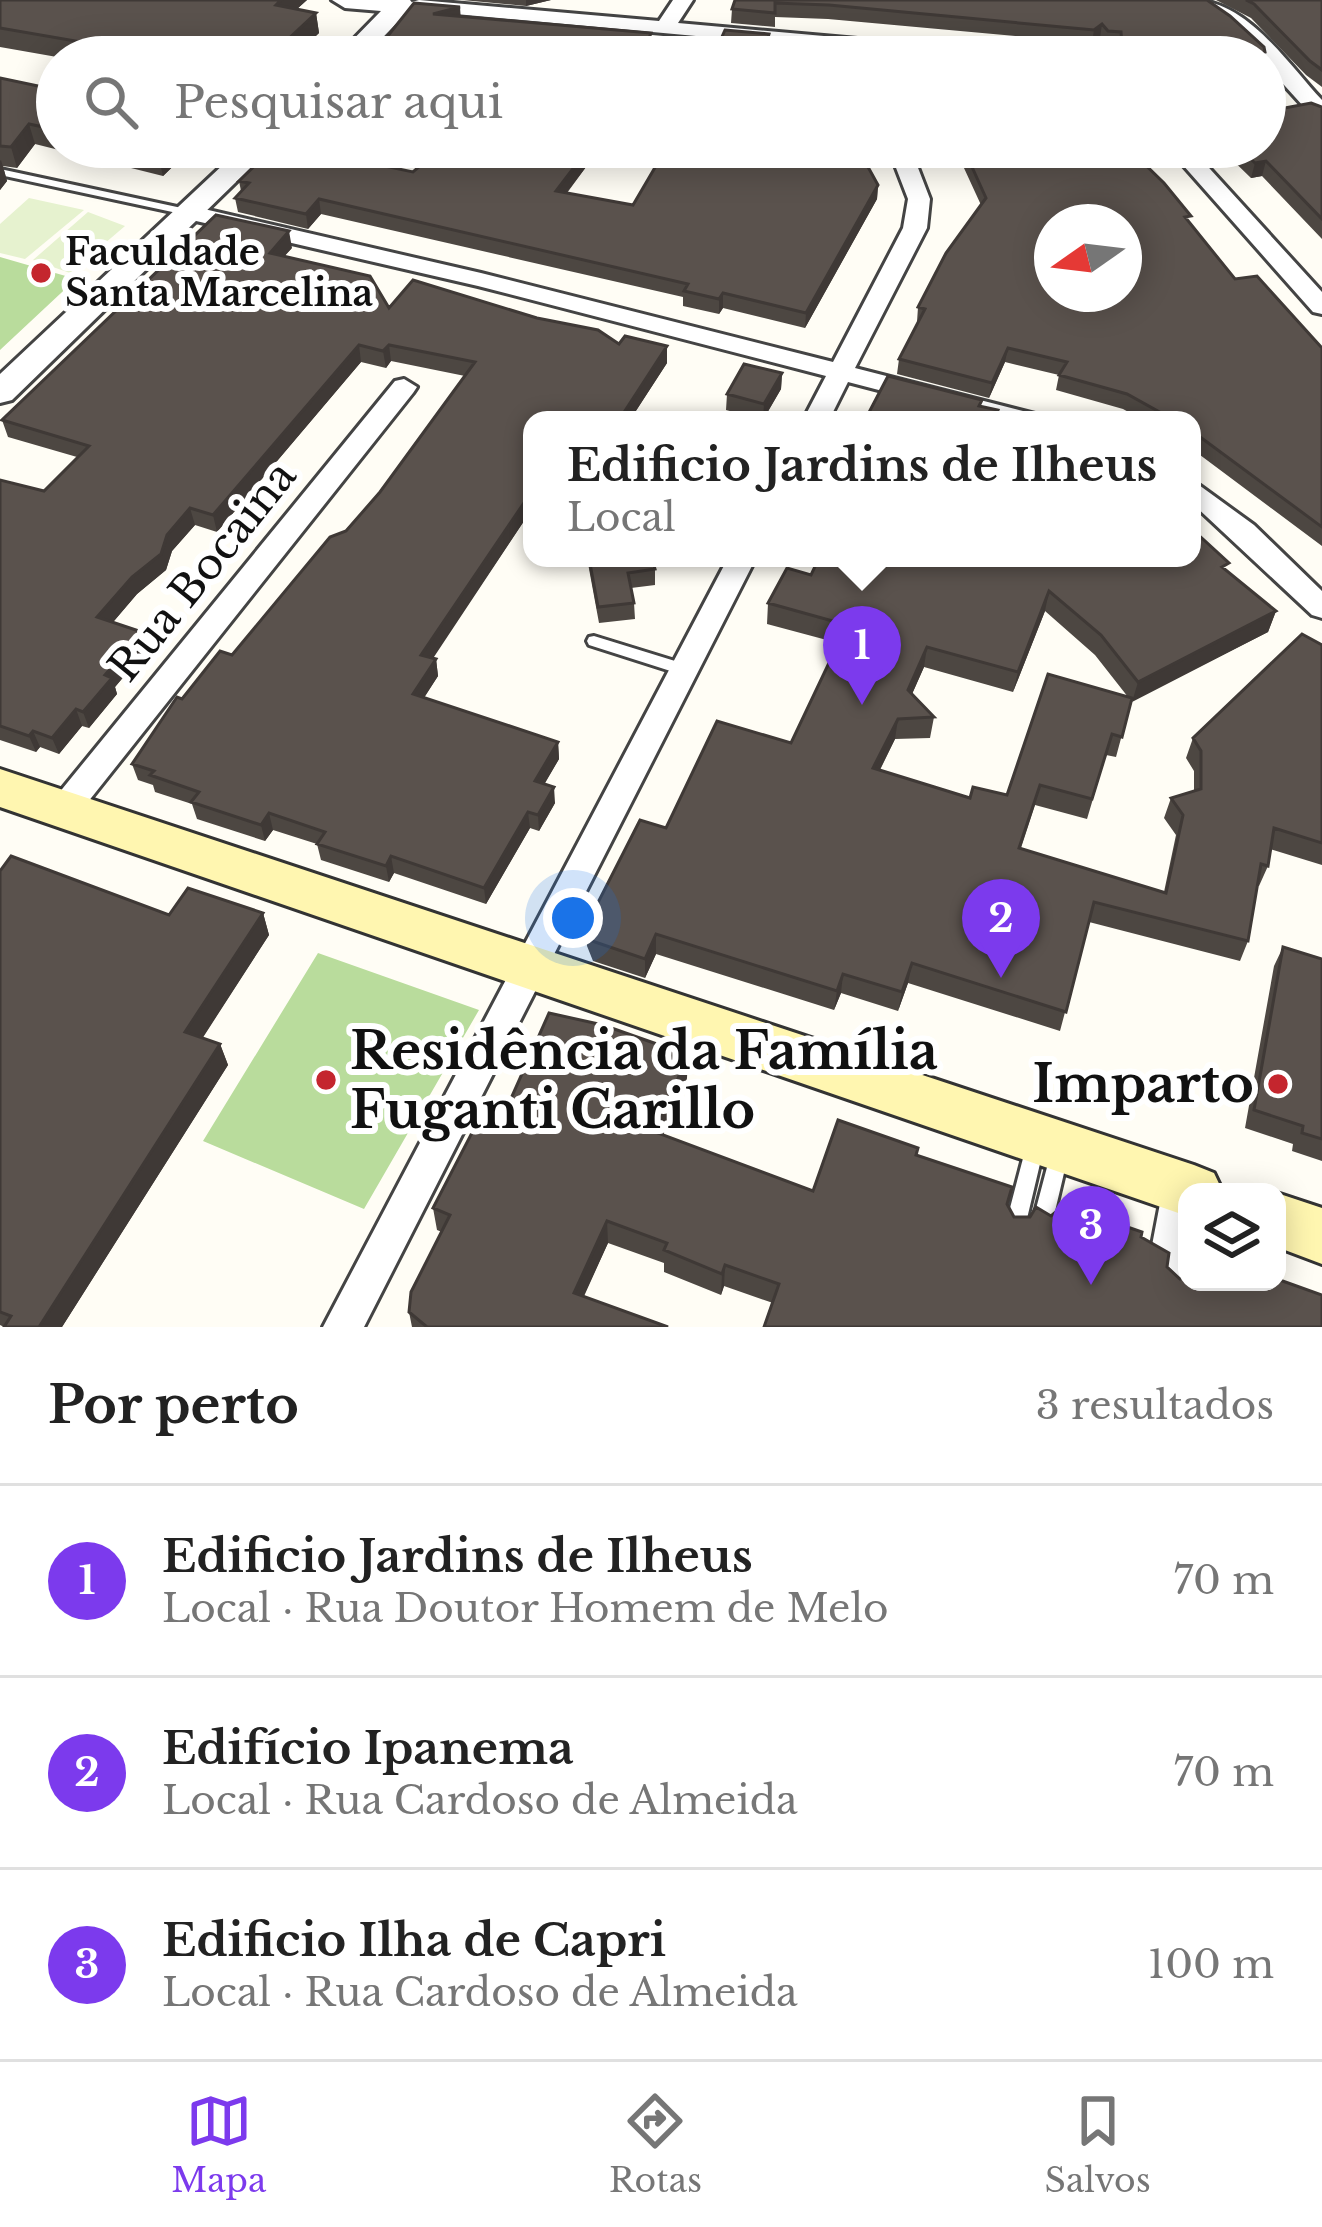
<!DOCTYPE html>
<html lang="pt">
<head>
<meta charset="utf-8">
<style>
	body { margin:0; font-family:"Libre Baskerville",serif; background:#f2f2f2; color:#222 }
	.controls { position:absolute; right:36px; bottom:36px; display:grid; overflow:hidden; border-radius:24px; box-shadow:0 6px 30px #0003 }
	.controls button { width:108px; height:108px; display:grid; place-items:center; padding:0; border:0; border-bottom:3px solid #e0e0e0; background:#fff; color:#222; font:60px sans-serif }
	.compass { position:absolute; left:1034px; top:204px; width:108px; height:108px; border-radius:50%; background:#fff; box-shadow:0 6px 30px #0003; rotate:256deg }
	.you { position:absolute; left:573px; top:918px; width:42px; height:42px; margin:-30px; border:9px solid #fff; border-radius:50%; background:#1a73e8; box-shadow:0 0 0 18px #1a73e833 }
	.badge { display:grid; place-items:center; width:78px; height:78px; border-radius:50%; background:#7c3aed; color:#fff; font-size:39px; font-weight:700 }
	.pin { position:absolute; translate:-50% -99px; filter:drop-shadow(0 3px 6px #0008) }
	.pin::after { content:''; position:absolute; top:63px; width:42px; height:36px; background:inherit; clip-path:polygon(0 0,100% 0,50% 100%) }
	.popup { position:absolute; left:523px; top:411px; width:678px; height:156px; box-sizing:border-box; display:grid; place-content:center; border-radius:24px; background:#fff; filter:drop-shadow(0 3px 9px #0005); font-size:39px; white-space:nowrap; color:#767676 }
	.popup b { font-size:45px; color:#222 }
	.popup::after { content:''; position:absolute; left:50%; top:100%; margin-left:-24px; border:24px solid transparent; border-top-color:#fff }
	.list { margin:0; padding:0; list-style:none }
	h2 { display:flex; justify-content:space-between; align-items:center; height:156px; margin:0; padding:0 48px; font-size:51px }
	h2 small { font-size:39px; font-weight:400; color:#767676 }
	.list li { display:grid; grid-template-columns:78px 1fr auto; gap:36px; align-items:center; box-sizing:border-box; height:192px; padding:0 48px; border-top:3px solid #e0e0e0 }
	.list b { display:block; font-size:45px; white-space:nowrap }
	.list p { margin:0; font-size:39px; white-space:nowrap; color:#767676 }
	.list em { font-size:39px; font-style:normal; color:#767676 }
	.icon { flex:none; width:66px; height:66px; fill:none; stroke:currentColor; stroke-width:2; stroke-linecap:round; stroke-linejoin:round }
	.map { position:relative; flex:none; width:1322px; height:1327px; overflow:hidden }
	.search { position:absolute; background:#fff; box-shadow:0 6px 30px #0003; left:36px; right:36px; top:36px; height:132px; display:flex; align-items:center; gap:30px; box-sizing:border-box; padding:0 42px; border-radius:66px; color:#767676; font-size:45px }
	.sheet { height:732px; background:#fff }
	nav { display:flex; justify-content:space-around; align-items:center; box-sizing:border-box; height:168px; border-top:3px solid #e0e0e0; background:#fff; font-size:33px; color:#767676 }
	nav a { display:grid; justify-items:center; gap:6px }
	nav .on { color:#7c3aed }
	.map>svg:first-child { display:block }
	.forest { fill:#b9dc9c }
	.pitch { fill:#e6f2cf }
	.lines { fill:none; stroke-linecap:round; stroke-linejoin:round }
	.service-casing { stroke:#444; stroke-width:6 }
	.minor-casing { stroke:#444; stroke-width:6 }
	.tertiary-casing { stroke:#444; stroke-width:6 }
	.secondary-casing { stroke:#333; stroke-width:6 }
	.service { fill:#fff; fill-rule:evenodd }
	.minor { fill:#fff; fill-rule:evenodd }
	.tertiary { fill:#fff; fill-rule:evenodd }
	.secondary { fill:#fff6b0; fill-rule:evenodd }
	.wall { fill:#4d4742; fill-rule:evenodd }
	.shaded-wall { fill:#3f3936 }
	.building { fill:#5a524d; stroke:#3f3936; stroke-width:3; fill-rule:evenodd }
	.poi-dot { fill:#c4262e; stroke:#fff; stroke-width:4.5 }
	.labels { text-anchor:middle; stroke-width:12; stroke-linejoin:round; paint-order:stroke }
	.far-poi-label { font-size:36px; font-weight:bold; fill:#111; stroke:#fff; text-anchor:start }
	.street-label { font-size:42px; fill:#111; stroke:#fff }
	.near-poi-label { font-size:51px; font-weight:bold; fill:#111; stroke:#fff; text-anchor:start }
</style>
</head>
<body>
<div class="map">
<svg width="1322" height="1327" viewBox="0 0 1322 1327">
	<rect width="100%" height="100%" fill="#fffdf5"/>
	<path class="forest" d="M0 257 76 279 0 350Z
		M318 953 479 1010 364 1209 203 1141Z"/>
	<path class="pitch" d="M29 198 84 210 25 259 0 253V224Z
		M88 212 125 226 70 273 33 260Z"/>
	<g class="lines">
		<defs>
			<path id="service" d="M0 169 191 210 197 213 191 216 0 175Z
				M594 636 688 665 691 669 683 675 589 645 587 641 589 637Z
				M1035 1138 1042 1141 1044 1147 1025 1227 1022 1234 1015 1236 1008 1234 1005 1227 1026 1147 1028 1141Z
				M1059 1147 1066 1150 1068 1156 1052 1224 1049 1231 1042 1233 1035 1231 1032 1224 1050 1156 1052 1150Z
				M1172 1184 1179 1187 1182 1193 1180 1202 1187 1199C1187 1231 1189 1262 1178 1293L1171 1296 1164 1293 1161 1286 1165 1268 1159 1270 1152 1268 1149 1261 1162 1193 1165 1187Z"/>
			<path id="minor" d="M419 0 659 21 673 0H693L678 23 993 51 1003 57H924L412 10V2Z
				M1192 0C1247 0 1287 63 1322 100V119L1314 118 1265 64V57H1258L1230 26Z
				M633 147H655L648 160 640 162 629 155Z
				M888 147H910L930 199 927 228 855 368 1035 414 1039 420H994L848 382 829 420H803L826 376 478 286 183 218 180 213 191 206 481 273 833 362 903 228 908 199Z
				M1167 147H1190L1322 292V314L1313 312Z
				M404 379 417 387 413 393 76 817 65 821 54 817 49 808 54 799 395 381Z
				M1192 480 1254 525 1322 591V618L1312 615 1192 503Z
				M728 558H756L364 1327H323Z"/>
			<path id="tertiary" d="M332 0H410L414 5 364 57H336L381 11 345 8Z
				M242 147H272L12 400 0 403V374Z"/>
			<path id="secondary" d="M0 769 1194 1165 1214 1173 1223 1192H1187V1216L0 807Z
				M1277 1193 1322 1208V1264L1277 1247Z"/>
		</defs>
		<use href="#service" class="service-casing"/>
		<use href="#minor" class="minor-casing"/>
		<use href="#tertiary" class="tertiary-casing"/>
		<use href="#secondary" class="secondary-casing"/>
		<use href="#service" class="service"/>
		<use href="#minor" class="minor"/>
		<use href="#tertiary" class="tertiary"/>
		<use href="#secondary" class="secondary"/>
	</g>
	<path class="wall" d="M0 0H307L297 9 316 13 319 33 294 57H57L0 47Z
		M462 0H551L526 6Z
		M735 0H1207L1264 57H1119V46L1105 45 1100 38 1092 43 828 19 775 17V27L731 23 732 9Z
		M1216 0H1322V87L1306 75 1251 18Z
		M0 78 57 90V147H193L163 176 35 144 17 168 3 166 7 181 0 190Z
		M1322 107V239L1262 176 1251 178 1219 147H1265L1269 111Z
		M442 147H594L586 157V167L567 193 633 205 878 185 877 199 805 328 723 308 719 314 683 306V297L321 214 308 229 238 212 235 198 241 191 239 181 413 172Z
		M952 147H1127L1235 279 1322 348V546L1192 449V420H1143L1123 409 1056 390 1059 375 1005 362 989 398 897 374 899 359 918 323 917 322 918 307 981 205 958 155Z
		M292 248 284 256 389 308 619 344 667 363 630 420H532V509L432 658 436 659 438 676 424 698 558 742 559 759 544 784 555 803 539 831 530 828 486 904 394 873 389 882 321 860 317 844 273 830 265 841 197 819 192 804 155 792 153 785 138 780 132 764 182 699 232 655 380 492 465 376 391 361 386 368 361 362 217 532 195 525 172 551 166 570 137 594 113 622 142 632 147 649 115 687 117 694 89 728 82 726 59 754 40 747 36 752 0 740V480L44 491 77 457 8 437 2 420Z
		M782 373 781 389 763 420 726 410 727 394Z
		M587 558H652L655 569V585L631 588 634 603 635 619 599 623Z
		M1227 571 1276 611 1268 632 1131 701 1116 757 1106 755 1087 819 1035 805 1021 848 1164 892 1176 835 1164 818 1171 798 1194 791V771L1186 758 1193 738 1322 645V865L1270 849 1268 866 1259 886H1257L1248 941 1240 961 1089 922 1060 1031 908 983 898 1011 841 993 834 1010 656 954 645 978 593 961 587 946 586 926 666 828 791 743 838 643 767 624 768 603 811 575ZM1045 611 1095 655 1128 697 1007 795 970 798 880 770 895 739 930 738 934 717 912 694 924 667 1013 692Z
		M0 871 169 915 263 913 269 935 202 1038 220 1044 228 1065 62 1327H4L0 1325Z
		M1283 947 1322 959V1161L1292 1151 1293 1144 1245 1128 1274 966Z
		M687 1078 663 1135 813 1191 916 1155 1007 1204 1014 1217 1051 1216 1141 1237 1180 1279 1187 1282 773 1303 724 1286 721 1295 664 1272V1263L608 1243 583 1297 668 1327H412L409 1312 442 1232 437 1230 433 1208 497 1130Z"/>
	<path class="shaded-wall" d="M281 0H307L279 25 276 5Z
		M526 0H551L526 6Z
		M460 7 461 21 433 14Z
		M316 13 319 33 294 57H269Z
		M1102 24 1100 38 1092 43 1094 30Z
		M651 33V47L647 57H642Z
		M108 43 111 57H107L104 46Z
		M29 124 35 144 17 168 11 147Z
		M167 147H193L163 176 158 155Z
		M418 147H436L417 164 416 149Z
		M582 147H594L586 157V167L557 205 556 191Z
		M1 160 7 181 0 190V161Z
		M1266 161 1262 176 1251 178 1255 163Z
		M878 185 877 199 805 328 806 313Z
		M319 199 321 214 308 229 306 214Z
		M289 231 292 248 273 269 270 253Z
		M723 293V308L719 314V299Z
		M359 345 361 362 217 532 213 515Z
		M389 345 391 361 386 368 383 351Z
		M667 346V363L630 420H619Z
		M1008 348 1005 362 989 398 992 383Z
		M782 373 781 389 763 420 764 404Z
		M532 491V509L424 672 421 655Z
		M190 508 195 525 172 551 166 570 137 594 103 634 97 617Z
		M1049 591 1045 611 1013 692 1018 672Z
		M1276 611 1268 632 1132 702 1138 682Z
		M142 632 147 649 115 687 117 694 89 728 83 712 105 675Z
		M927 647 924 667 905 710 908 690Z
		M436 659 438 676 415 711 413 694Z
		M76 709 82 726 59 754 52 738Z
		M898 719 895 739 870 789 873 768Z
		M33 731 40 747 36 752 29 736Z
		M558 742 559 759 537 797 535 781Z
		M554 787 555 803 539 831 538 815Z
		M528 812 530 828 486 904 484 888Z
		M269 813 273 830 265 841 261 825Z
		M391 856 394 873 389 882 386 866Z
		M263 913 269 935 193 1053 185 1032Z
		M656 934V954L645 978V959Z
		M912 963 908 983 898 1011 902 992Z
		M843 974 841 993 834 1010 837 991Z
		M220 1044 228 1065 62 1327H39Z
		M688 1055 687 1078 655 1154V1132Z
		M607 1221 608 1243 576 1314 574 1293Z
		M725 1265 724 1286 721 1295 722 1274Z"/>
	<path class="building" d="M0 0H281L276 5 316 13 269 57H168L108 43 104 46 0 28Z
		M735 0H1207L1230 16 1264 47 1265 52 1240 57H1131L1122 46 1121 32 1108 31 1102 24 1094 30 829 5 775 3V13L732 9Z
		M1246 0H1322V70L1310 61 1254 4Z
		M414 3 460 7 433 14 651 33 642 57H371Z
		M725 30 769 34 762 57H713Z
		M0 78 57 90V130L29 124 11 147 0 146Z
		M1311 103 1322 107V219L1266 161 1255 163 1238 147H1265V107L1269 111Z
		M124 147H167L158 155Z
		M274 147H293L413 172 442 147H582L579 152 585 153 556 191 633 205 667 147H857L878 185 806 313 723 293 719 299 684 291 688 284 319 199 306 214 235 198 249 183 239 181Z
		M963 147H1127L1164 183 1191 216 1185 217 1235 279 1257 276 1322 348V527L1192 431V420H1174L1127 394 1059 375 1067 362 1008 348 992 383 899 359 925 309 918 307 946 253 986 198ZM1052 222H1124V294H1052Z
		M216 215 289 231 270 253 370 276 389 308 413 280 537 318 598 330 619 344 625 336 667 346 619 420H532V491L421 655 436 659 413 694 558 742 535 781 554 787 538 815 528 812 484 888 391 856 386 866 317 844 325 832 269 813 261 825 191 802 199 792 150 775 154 771 132 764 177 697 182 699 220 651 232 655 330 537 346 531 380 492 475 362 389 345 383 351 359 345 213 515 190 508 167 535 161 554 132 577 97 617 142 632 105 675 112 678 83 712 76 709 52 738 33 731 29 736 0 726V480L44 491 89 446 2 420Z
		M744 364 782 373 764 404 727 394Z
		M888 376 982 400 979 406 998 410 994 420H865Z
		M1192 529 1229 563 1222 567 1276 611 1138 682 1101 635 1049 591 1018 672 927 647 908 690 934 717 898 719 873 768 970 798 973 787 1007 795 1048 674 1132 698 1122 737 1112 734 1092 799 1040 785 1019 848 1166 893 1183 815 1171 798 1201 789V751L1193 738 1302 634 1322 645V843L1274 828 1268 866 1261 864 1248 941 1094 902 1066 1012 912 963 902 992 843 974 837 991 656 934 645 959 592 941 586 926 640 820 666 828 717 721 791 743 847 625 768 603 787 568 811 575 819 558H1192Z
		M589 558H652L655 569 628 573 634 603 598 607Z
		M11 856 169 915 188 888 263 913 185 1032 220 1044 39 1327H4L11 1316 0 1312V871Z
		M1283 947 1322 959V1139L1302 1133 1303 1126 1254 1110Z
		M549 1013 603 1025 688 1055 655 1132 813 1191 838 1120 918 1148 916 1155 1012 1187 1007 1204 1014 1217H1030L1036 1207 1051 1216 1064 1205 1142 1232 1141 1237 1169 1253 1167 1267 1180 1279 1187 1277V1282H1277V1279L1322 1295V1327H764L779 1284 725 1265 722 1274 664 1250 667 1243 607 1221 574 1293 668 1327H427L409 1312 411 1292 450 1215 433 1208 477 1123 497 1130Z"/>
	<g class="poi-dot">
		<circle cx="41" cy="273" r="12"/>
		<circle cx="326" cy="1080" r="12"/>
		<circle cx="1278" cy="1084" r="12"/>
	</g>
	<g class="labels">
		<g class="far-poi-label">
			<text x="65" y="265">Faculdade<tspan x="65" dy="41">Santa Marcelina</tspan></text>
		</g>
		<g class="street-label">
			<text transform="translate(202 571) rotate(-51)" y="15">Rua Bocaina</text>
		</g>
		<g class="near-poi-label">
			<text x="350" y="1069">Residência da Família<tspan x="350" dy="59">Fuganti Carillo</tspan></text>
			<text x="1254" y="1102" text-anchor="end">Imparto</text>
		</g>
	</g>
</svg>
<div class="controls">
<button><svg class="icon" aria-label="layers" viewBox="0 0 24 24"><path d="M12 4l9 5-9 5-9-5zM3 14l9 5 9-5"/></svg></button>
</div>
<svg class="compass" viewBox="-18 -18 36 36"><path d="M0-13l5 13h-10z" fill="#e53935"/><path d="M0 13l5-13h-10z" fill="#767676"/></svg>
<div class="you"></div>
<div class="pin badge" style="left:862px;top:705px">1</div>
<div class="popup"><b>Edificio Jardins de Ilheus</b>Local</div>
<div class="pin badge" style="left:1001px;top:978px">2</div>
<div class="pin badge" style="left:1091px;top:1285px">3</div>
<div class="search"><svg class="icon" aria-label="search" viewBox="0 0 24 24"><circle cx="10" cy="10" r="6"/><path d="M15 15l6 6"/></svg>Pesquisar aqui</div>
</div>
<section class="sheet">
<h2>Por perto<small>3 resultados</small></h2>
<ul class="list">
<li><span class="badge">1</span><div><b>Edificio Jardins de Ilheus</b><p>Local · Rua Doutor Homem de Melo</p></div><em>70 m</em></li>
<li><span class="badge">2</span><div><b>Edifício Ipanema</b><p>Local · Rua Cardoso de Almeida</p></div><em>70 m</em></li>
<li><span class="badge">3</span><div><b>Edificio Ilha de Capri</b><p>Local · Rua Cardoso de Almeida</p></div><em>100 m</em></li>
</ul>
</section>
<nav>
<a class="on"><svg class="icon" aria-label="map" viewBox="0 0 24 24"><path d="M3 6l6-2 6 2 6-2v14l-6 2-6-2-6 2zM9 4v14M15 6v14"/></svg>Mapa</a>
<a><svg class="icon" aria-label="directions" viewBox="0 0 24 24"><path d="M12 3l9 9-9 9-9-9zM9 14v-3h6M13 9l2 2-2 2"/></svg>Rotas</a>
<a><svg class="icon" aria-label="saved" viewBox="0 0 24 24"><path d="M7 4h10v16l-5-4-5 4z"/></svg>Salvos</a>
</nav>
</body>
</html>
